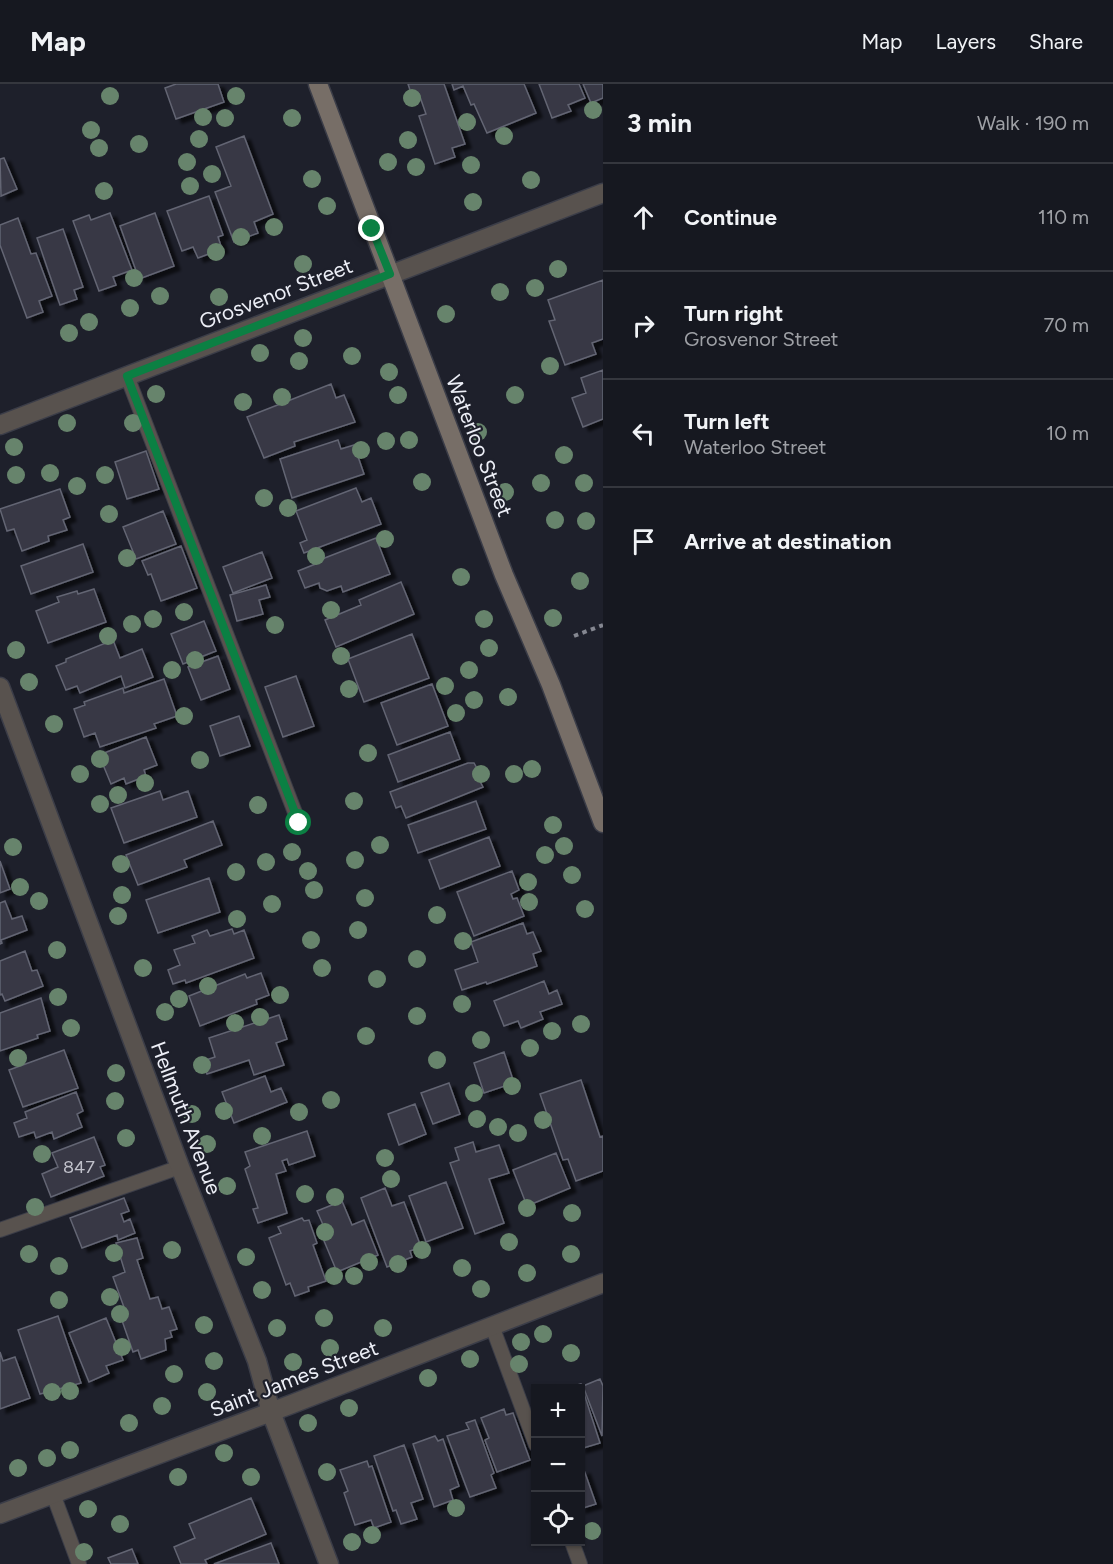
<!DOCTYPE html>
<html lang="en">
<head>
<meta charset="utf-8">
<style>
	body { margin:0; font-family:Figtree,sans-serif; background:#1f2129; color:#f1f3f6 }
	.controls { position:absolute; right:18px; bottom:18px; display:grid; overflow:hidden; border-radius:0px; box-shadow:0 2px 4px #0004 }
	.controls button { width:54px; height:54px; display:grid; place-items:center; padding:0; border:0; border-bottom:2px solid #35373e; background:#161820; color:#f1f3f6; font:30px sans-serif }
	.stop { position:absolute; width:18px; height:18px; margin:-14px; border:4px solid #0b8043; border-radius:50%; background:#fff }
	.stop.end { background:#0b8043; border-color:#fff; box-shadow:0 2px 6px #0008 }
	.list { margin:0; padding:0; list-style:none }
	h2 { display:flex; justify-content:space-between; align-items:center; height:78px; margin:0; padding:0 24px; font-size:26px }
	h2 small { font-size:20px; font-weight:400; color:#9ea0a5 }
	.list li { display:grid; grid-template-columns:39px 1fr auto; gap:18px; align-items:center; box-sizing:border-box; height:108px; padding:0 24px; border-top:2px solid #35373e }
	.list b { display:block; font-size:22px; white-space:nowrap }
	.list p { margin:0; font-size:20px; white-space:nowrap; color:#9ea0a5 }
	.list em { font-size:20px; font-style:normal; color:#9ea0a5 }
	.icon { flex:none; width:33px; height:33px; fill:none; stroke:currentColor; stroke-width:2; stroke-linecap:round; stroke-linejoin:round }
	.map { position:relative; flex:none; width:603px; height:1480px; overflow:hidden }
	header { display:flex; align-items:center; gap:36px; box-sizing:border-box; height:84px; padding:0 30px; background:#161820; border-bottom:2px solid #35373e }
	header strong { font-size:28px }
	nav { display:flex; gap:33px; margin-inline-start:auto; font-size:21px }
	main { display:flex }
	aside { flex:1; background:#161820 }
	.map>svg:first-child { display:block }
	.building { fill:#373845; stroke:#636573; stroke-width:1.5; filter:url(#shadow) }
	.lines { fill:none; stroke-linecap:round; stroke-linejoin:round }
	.lane-casing { stroke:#3b3d48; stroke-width:16 }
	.street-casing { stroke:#3b3d48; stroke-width:21 }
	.secondary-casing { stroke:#3b3d48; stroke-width:21 }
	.path { stroke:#858791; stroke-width:4; stroke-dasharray:4.5 4.5; stroke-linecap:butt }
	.lane { stroke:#58524e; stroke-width:14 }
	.street { stroke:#58524e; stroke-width:18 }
	.secondary { stroke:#776e67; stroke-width:18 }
	.tree { fill:#67846c }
	.route { stroke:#0b8043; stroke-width:8 }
	.labels { text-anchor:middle; stroke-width:4.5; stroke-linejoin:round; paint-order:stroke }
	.number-label { font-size:18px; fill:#c0c1ca }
	.street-label { font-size:21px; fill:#edeff7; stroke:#1e202b }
</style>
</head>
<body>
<header>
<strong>Map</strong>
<nav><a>Map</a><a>Layers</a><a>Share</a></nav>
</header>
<main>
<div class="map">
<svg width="603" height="1480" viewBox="0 0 603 1480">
	<defs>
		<filter id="shadow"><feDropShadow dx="6" dy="4" stdDeviation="1.5" flood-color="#0009"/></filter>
	</defs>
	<rect width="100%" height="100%" fill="#1e202b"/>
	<path class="building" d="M176 0H218L224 18 176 35 165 4Z
		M408 0H444L465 60 452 64 455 73 435 80 419 32 426 30 419 10 412 12Z
		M452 0H524L536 29 487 49 474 20 471 21 463 2 454 6Z
		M539 0H579L585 14 568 21 571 27 552 34Z
		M583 0H603V14L591 19Z
		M244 52 273 130 254 138 258 149 234 158 215 108 231 102 216 63Z
		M4 74 17 105 1 112 0 75Z
		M209 112 223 151 218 153 222 165 198 174 193 163 182 167 167 127Z
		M110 129 132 186 113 193 116 201 99 207 73 137 89 131 91 136Z
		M155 129 174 182 139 195 120 142Z
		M18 134 31 170 36 169 52 212 39 217 43 228 27 234 0 161V141Z
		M63 145 83 203 74 206 77 215 60 221 37 154Z
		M603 196V255L592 259 596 270 565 281 549 237 555 236 548 216Z
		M603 286V335L583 343 572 314 586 309 581 294Z
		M331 300 336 314 344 311 355 338 294 358 295 362 264 374 247 333Z
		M338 356 341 365 354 361 364 390 292 414 280 375Z
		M146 367 159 405 127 415 115 378Z
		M356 404 362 418 371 414 381 440 304 469 300 459 307 456 296 427Z
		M60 405 70 433 63 436 67 446 48 452 49 457 22 467 14 445 7 447 0 425Z
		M163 427 176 460 136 475 123 443Z
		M376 454 390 490 343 508 341 502 327 507 320 504 319 499 305 504 298 487 318 479 317 477Z
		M83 460 93 488 31 510 21 482Z
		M181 462 197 504 161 517 151 490 148 491 142 477Z
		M262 468 272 494 233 509 223 483Z
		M401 498 414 530 336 563 325 536 361 521 359 516Z
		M266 501 270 513 259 516 263 530 237 537 230 511Z
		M94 505 106 538 48 559 36 527 59 518 57 513 77 507 78 510Z
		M204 537 216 567 183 580 171 550Z
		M412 550 429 594 364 618 348 575Z
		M113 556 120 574 142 565 153 593 125 604 121 592 80 609 77 602 66 606 56 582 66 578V575Z
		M218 572 230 605 201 616 188 583Z
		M296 592 314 642 283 653 265 603Z
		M164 595 177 632 154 640 156 644 100 663 95 649 84 653 74 625 85 621 84 618 123 604 124 609Z
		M432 600 448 642 397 661 381 619Z
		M239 632 250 662 220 672 210 642Z
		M450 648 460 675 398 698 388 671Z
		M146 653 157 681 144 686 146 692 126 700 124 694 111 700 99 671Z
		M468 679H474L479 688 476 690 483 703 406 734 401 722 396 724 390 708Z
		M160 707 163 716 188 707 197 733 124 759 111 724Z
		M476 717 486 745 418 769 408 741Z
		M213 737 222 761 184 776 187 783 138 801 126 771Z
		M489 753 500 782 440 805 429 776Z
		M0 777 10 805 0 809Z
		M512 787 519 806 511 810 513 815 517 814 524 832 474 852 457 808Z
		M209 794 220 828 158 849 146 816Z
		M5 817 12 835 22 832 27 846 1 856 2 859 0 860V819Z
		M523 839 527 850 533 848 541 867 533 870 537 882 487 900 486 898 462 906 455 886 478 878 471 858Z
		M232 845 234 850 244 846 254 874 186 899 185 896 173 900 168 886 180 881 174 866 195 859 192 852 207 846 210 852Z
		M25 867 32 887 37 886 43 902 5 917 2 910 0 911V877Z
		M261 889 269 911 256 916 257 920 200 942 189 912 245 890 247 894Z
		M544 897 549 910 557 906 562 920 540 928 543 935 521 944 518 937 504 942 494 917Z
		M41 914 50 947 37 951 38 954 0 967V929Z
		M279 931 287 955 276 959 284 981 254 991 249 976 207 990 203 977 215 973 209 954Z
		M64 966 78 1004 23 1023 9 986Z
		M504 968 514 999 484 1009 474 979Z
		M265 992 271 1008 281 1004 287 1018 234 1039 222 1008Z
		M581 996 600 1053 603 1052V1087L576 1097 568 1075 563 1076 540 1010Z
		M449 999 460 1030 433 1040 421 1009Z
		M76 1008 83 1027 77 1030 82 1043 54 1055 52 1048 36 1054 34 1048 19 1053 14 1039 27 1034 25 1028Z
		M415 1020 426 1050 399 1061 388 1030Z
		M307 1047 315 1072 289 1081 287 1075 282 1077 286 1087 276 1090 287 1129 258 1139 253 1125 258 1124 245 1085 250 1082 245 1068Z
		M94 1053 105 1081 100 1083 104 1092 51 1113 42 1090 58 1083 52 1069Z
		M473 1058 476 1068 499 1061 509 1089 489 1095 504 1139 475 1150 450 1079 459 1076 455 1064Z
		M556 1069 570 1104 527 1122 513 1086Z
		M446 1098 463 1144 426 1158 409 1112Z
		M385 1104 392 1122 404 1118 421 1163 410 1167 412 1173 387 1183 361 1114Z
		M124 1114 129 1127 121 1130 124 1138 130 1135 135 1149 118 1156 117 1151 82 1164 70 1134Z
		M342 1117 352 1141 364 1136 378 1171 337 1188 322 1152 327 1150 317 1127Z
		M302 1134 304 1137 309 1136 317 1159 313 1161 326 1197 308 1203 309 1207 295 1212 290 1199 286 1201 269 1154 281 1149 278 1143Z
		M137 1154 143 1174 137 1176 150 1215 158 1213 162 1225 169 1223 177 1245 170 1247 172 1253 165 1255 166 1266 141 1275 138 1266 133 1268 119 1228 125 1226 113 1193 125 1188 116 1159Z
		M58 1232 81 1299 40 1310 18 1246Z
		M106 1234 123 1276 106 1282 109 1289 89 1298 69 1249Z
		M0 1268 3 1277 15 1273 30 1314 0 1325Z
		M600 1295 603 1302 602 1352 583 1302Z
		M581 1300 600 1359 580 1365V1304H566Z
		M504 1325 506 1331 513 1329 530 1376 497 1388 485 1356 489 1354 481 1334Z
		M475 1336 494 1389 491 1391 496 1404 470 1413 447 1352 469 1345 466 1339Z
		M435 1352 438 1357 443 1355 459 1402 450 1406 453 1416 434 1423 413 1360Z
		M404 1361 423 1415 411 1419 417 1435 401 1440 396 1426 393 1427 374 1372Z
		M367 1377 369 1383 372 1382 391 1438 374 1444 371 1436 355 1441 344 1409 348 1407 340 1386Z
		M584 1386 596 1420 580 1425V1388Z
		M251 1414 266 1450 205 1476 207 1480H181L174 1463 195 1454 189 1440Z
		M271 1459 279 1480H214Z
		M132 1465 138 1480H111L108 1474Z"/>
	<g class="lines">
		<defs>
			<path id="lane" d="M127 292 299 739
				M0 1146 180 1083
				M492 1242 536 1361
				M53 1410 79 1480
				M572 1458 580 1480"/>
			<path id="street" d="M0 341 603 109
				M0 603 180 1083 257 1277 271 1328 329 1480
				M0 1430 292 1320 603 1199"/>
			<path id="secondary" d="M318 0 504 491 551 601 603 739"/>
		</defs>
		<use href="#lane" class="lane-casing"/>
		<use href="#street" class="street-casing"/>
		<use href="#secondary" class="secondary-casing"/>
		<path class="path" d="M574 552 603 541"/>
		<use href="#lane" class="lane"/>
		<use href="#street" class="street"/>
		<use href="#secondary" class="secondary"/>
	</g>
	<g class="tree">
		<circle cx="110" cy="12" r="9"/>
		<circle cx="236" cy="12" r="9"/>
		<circle cx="412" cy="14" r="9"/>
		<circle cx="593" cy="26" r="9"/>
		<circle cx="203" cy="33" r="9"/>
		<circle cx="225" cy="34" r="9"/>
		<circle cx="292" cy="34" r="9"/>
		<circle cx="467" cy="38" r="9"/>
		<circle cx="91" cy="46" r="9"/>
		<circle cx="504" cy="52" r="9"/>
		<circle cx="199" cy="55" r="9"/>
		<circle cx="408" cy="56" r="9"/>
		<circle cx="139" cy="60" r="9"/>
		<circle cx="99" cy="64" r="9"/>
		<circle cx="187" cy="78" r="9"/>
		<circle cx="388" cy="78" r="9"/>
		<circle cx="471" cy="81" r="9"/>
		<circle cx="416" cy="83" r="9"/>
		<circle cx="212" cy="90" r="9"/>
		<circle cx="312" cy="95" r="9"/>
		<circle cx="531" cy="96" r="9"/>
		<circle cx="190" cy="102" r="9"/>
		<circle cx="104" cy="107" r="9"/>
		<circle cx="473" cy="118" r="9"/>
		<circle cx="327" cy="122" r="9"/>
		<circle cx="274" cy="143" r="9"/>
		<circle cx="241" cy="153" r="9"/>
		<circle cx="216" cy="168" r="9"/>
		<circle cx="303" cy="180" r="9"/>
		<circle cx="558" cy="185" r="9"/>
		<circle cx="134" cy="194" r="9"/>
		<circle cx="535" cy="204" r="9"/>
		<circle cx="500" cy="208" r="9"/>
		<circle cx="160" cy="212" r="9"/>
		<circle cx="219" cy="213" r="9"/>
		<circle cx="130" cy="224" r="9"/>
		<circle cx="446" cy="230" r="9"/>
		<circle cx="89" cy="238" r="9"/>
		<circle cx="69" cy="249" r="9"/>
		<circle cx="303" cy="254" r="9"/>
		<circle cx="260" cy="269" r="9"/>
		<circle cx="352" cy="272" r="9"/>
		<circle cx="299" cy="277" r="9"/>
		<circle cx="550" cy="282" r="9"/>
		<circle cx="389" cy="288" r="9"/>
		<circle cx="156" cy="310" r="9"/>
		<circle cx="398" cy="311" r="9"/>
		<circle cx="515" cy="311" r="9"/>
		<circle cx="282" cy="313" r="9"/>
		<circle cx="243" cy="318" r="9"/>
		<circle cx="67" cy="339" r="9"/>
		<circle cx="133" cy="339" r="9"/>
		<circle cx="478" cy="348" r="9"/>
		<circle cx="409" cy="356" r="9"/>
		<circle cx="386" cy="357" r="9"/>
		<circle cx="14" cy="363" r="9"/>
		<circle cx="361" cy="366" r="9"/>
		<circle cx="564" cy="371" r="9"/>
		<circle cx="50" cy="389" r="9"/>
		<circle cx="16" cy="391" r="9"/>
		<circle cx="105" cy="391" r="9"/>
		<circle cx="422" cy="398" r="9"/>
		<circle cx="541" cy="399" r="9"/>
		<circle cx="584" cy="399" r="9"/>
		<circle cx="77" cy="402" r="9"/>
		<circle cx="505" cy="408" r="9"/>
		<circle cx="264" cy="414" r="9"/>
		<circle cx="288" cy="424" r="9"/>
		<circle cx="109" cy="430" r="9"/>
		<circle cx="555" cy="436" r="9"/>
		<circle cx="586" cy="437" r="9"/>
		<circle cx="385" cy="455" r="9"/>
		<circle cx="316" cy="472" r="9"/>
		<circle cx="127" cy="474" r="9"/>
		<circle cx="461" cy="493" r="9"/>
		<circle cx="580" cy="497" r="9"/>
		<circle cx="331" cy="526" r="9"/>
		<circle cx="184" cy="528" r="9"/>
		<circle cx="553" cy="534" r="9"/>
		<circle cx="153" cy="535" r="9"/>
		<circle cx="484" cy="535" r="9"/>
		<circle cx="132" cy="540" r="9"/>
		<circle cx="275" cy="541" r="9"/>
		<circle cx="108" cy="552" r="9"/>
		<circle cx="489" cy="564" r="9"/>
		<circle cx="16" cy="566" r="9"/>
		<circle cx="341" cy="572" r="9"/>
		<circle cx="195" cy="576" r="9"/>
		<circle cx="172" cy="586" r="9"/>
		<circle cx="469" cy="586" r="9"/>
		<circle cx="29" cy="598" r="9"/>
		<circle cx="445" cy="602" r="9"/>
		<circle cx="349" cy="605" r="9"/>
		<circle cx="508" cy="613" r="9"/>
		<circle cx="474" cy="616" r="9"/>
		<circle cx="456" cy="629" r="9"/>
		<circle cx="184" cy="632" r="9"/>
		<circle cx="54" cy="640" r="9"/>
		<circle cx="368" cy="669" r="9"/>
		<circle cx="100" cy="675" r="9"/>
		<circle cx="200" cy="676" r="9"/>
		<circle cx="532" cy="685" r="9"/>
		<circle cx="80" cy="690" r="9"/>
		<circle cx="481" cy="690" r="9"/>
		<circle cx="514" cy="690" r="9"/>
		<circle cx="145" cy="699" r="9"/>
		<circle cx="118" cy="711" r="9"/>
		<circle cx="354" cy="717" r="9"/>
		<circle cx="100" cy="720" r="9"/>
		<circle cx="258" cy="721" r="9"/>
		<circle cx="553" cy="741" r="9"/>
		<circle cx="380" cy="761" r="9"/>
		<circle cx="564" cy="762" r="9"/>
		<circle cx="13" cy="763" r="9"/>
		<circle cx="292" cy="768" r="9"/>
		<circle cx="545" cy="771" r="9"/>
		<circle cx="355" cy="776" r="9"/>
		<circle cx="266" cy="778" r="9"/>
		<circle cx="121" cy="780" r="9"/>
		<circle cx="308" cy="787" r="9"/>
		<circle cx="236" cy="788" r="9"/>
		<circle cx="572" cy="791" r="9"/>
		<circle cx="528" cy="798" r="9"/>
		<circle cx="20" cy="803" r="9"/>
		<circle cx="314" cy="806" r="9"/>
		<circle cx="122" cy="811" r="9"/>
		<circle cx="365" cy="814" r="9"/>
		<circle cx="39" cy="817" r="9"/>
		<circle cx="529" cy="818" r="9"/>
		<circle cx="272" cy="820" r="9"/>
		<circle cx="585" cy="825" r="9"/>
		<circle cx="437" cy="831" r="9"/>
		<circle cx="118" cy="832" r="9"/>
		<circle cx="237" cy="835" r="9"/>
		<circle cx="358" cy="846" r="9"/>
		<circle cx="311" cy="856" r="9"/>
		<circle cx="463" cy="857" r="9"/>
		<circle cx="57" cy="866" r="9"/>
		<circle cx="417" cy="875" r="9"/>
		<circle cx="143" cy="884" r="9"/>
		<circle cx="322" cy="884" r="9"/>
		<circle cx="377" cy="895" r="9"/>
		<circle cx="208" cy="902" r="9"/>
		<circle cx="280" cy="911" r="9"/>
		<circle cx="58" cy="913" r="9"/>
		<circle cx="179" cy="915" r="9"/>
		<circle cx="462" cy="920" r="9"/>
		<circle cx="165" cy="928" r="9"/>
		<circle cx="417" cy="932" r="9"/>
		<circle cx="260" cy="933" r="9"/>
		<circle cx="235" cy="939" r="9"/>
		<circle cx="581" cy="940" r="9"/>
		<circle cx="71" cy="944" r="9"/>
		<circle cx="552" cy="947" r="9"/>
		<circle cx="366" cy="952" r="9"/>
		<circle cx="481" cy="956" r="9"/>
		<circle cx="530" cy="964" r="9"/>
		<circle cx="18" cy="974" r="9"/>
		<circle cx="437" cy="976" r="9"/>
		<circle cx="202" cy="981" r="9"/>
		<circle cx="116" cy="989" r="9"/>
		<circle cx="512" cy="1002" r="9"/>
		<circle cx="474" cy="1009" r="9"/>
		<circle cx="331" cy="1016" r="9"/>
		<circle cx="115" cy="1017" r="9"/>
		<circle cx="224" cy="1027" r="9"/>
		<circle cx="299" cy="1028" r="9"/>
		<circle cx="192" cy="1030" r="9"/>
		<circle cx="477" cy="1035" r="9"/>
		<circle cx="543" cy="1036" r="9"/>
		<circle cx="498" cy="1043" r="9"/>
		<circle cx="518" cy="1049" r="9"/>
		<circle cx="262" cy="1052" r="9"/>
		<circle cx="126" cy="1054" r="9"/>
		<circle cx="207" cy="1060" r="9"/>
		<circle cx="42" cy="1070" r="9"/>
		<circle cx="385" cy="1074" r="9"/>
		<circle cx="391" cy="1095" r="9"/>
		<circle cx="227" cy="1102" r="9"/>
		<circle cx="305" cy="1110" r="9"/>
		<circle cx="335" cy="1113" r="9"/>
		<circle cx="35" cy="1123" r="9"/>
		<circle cx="527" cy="1124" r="9"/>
		<circle cx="572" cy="1129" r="9"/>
		<circle cx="325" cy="1148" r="9"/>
		<circle cx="509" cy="1158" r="9"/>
		<circle cx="172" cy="1166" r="9"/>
		<circle cx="422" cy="1166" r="9"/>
		<circle cx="114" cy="1169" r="9"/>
		<circle cx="29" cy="1170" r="9"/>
		<circle cx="571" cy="1170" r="9"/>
		<circle cx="246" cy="1173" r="9"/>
		<circle cx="369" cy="1178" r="9"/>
		<circle cx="398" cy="1180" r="9"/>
		<circle cx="59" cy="1182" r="9"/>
		<circle cx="462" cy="1184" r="9"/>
		<circle cx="527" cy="1189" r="9"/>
		<circle cx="334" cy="1192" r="9"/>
		<circle cx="354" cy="1192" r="9"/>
		<circle cx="481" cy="1205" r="9"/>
		<circle cx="262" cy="1206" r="9"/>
		<circle cx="110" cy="1213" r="9"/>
		<circle cx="59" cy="1216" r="9"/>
		<circle cx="120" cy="1230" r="9"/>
		<circle cx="324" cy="1234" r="9"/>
		<circle cx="204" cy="1241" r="9"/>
		<circle cx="277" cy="1244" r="9"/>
		<circle cx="383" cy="1244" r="9"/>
		<circle cx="543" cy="1250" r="9"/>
		<circle cx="521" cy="1258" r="9"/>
		<circle cx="122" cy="1263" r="9"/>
		<circle cx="330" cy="1264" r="9"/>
		<circle cx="571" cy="1269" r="9"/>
		<circle cx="470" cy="1275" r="9"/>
		<circle cx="214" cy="1277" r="9"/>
		<circle cx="293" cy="1278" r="9"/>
		<circle cx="519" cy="1280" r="9"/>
		<circle cx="174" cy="1290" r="9"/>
		<circle cx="428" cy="1294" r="9"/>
		<circle cx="70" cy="1307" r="9"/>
		<circle cx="52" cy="1308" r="9"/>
		<circle cx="207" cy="1308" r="9"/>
		<circle cx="162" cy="1322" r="9"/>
		<circle cx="349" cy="1324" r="9"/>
		<circle cx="129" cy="1339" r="9"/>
		<circle cx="308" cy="1339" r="9"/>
		<circle cx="70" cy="1366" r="9"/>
		<circle cx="224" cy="1369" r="9"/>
		<circle cx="47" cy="1374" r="9"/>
		<circle cx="18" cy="1384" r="9"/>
		<circle cx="327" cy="1388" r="9"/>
		<circle cx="178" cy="1393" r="9"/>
		<circle cx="251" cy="1393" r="9"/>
		<circle cx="456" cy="1424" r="9"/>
		<circle cx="88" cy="1425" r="9"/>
		<circle cx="120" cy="1440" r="9"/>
		<circle cx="592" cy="1447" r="9"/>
		<circle cx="372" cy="1451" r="9"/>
		<circle cx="352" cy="1458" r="9"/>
		<circle cx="84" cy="1468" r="9"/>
	</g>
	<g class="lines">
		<path class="route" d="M299 739 127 292 390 190 372 145"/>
	</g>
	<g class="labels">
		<g class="number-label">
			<text x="79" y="1089">847</text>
		</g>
		<g class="street-label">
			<text transform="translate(276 210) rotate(-21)" y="7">Grosvenor Street</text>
			<text transform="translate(479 362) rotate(69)" y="7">Waterloo Street</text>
			<text transform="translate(186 1034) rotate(69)" y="7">Hellmuth Avenue</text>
			<text transform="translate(294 1295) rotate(-21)" y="7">Saint James Street</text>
		</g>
	</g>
</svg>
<div class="controls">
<button>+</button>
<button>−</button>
<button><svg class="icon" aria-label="locate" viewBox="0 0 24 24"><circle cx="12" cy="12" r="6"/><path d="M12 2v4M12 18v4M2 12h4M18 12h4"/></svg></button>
</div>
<div class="stop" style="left:299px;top:739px"></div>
<div class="stop end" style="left:372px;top:145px"></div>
</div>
<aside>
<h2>3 min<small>Walk · 190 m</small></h2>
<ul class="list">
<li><svg class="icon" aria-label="ahead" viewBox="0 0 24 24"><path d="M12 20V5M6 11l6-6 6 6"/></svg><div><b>Continue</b></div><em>110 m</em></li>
<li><svg class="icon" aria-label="right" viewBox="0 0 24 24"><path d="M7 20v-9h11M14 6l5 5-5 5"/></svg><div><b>Turn right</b><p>Grosvenor Street</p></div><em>70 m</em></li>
<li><svg class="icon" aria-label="left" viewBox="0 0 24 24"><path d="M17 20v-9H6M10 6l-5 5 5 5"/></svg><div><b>Turn left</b><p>Waterloo Street</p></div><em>10 m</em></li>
<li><svg class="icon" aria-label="arrive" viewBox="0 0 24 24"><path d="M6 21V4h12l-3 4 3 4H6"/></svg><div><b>Arrive at destination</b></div></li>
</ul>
</aside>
</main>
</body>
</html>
